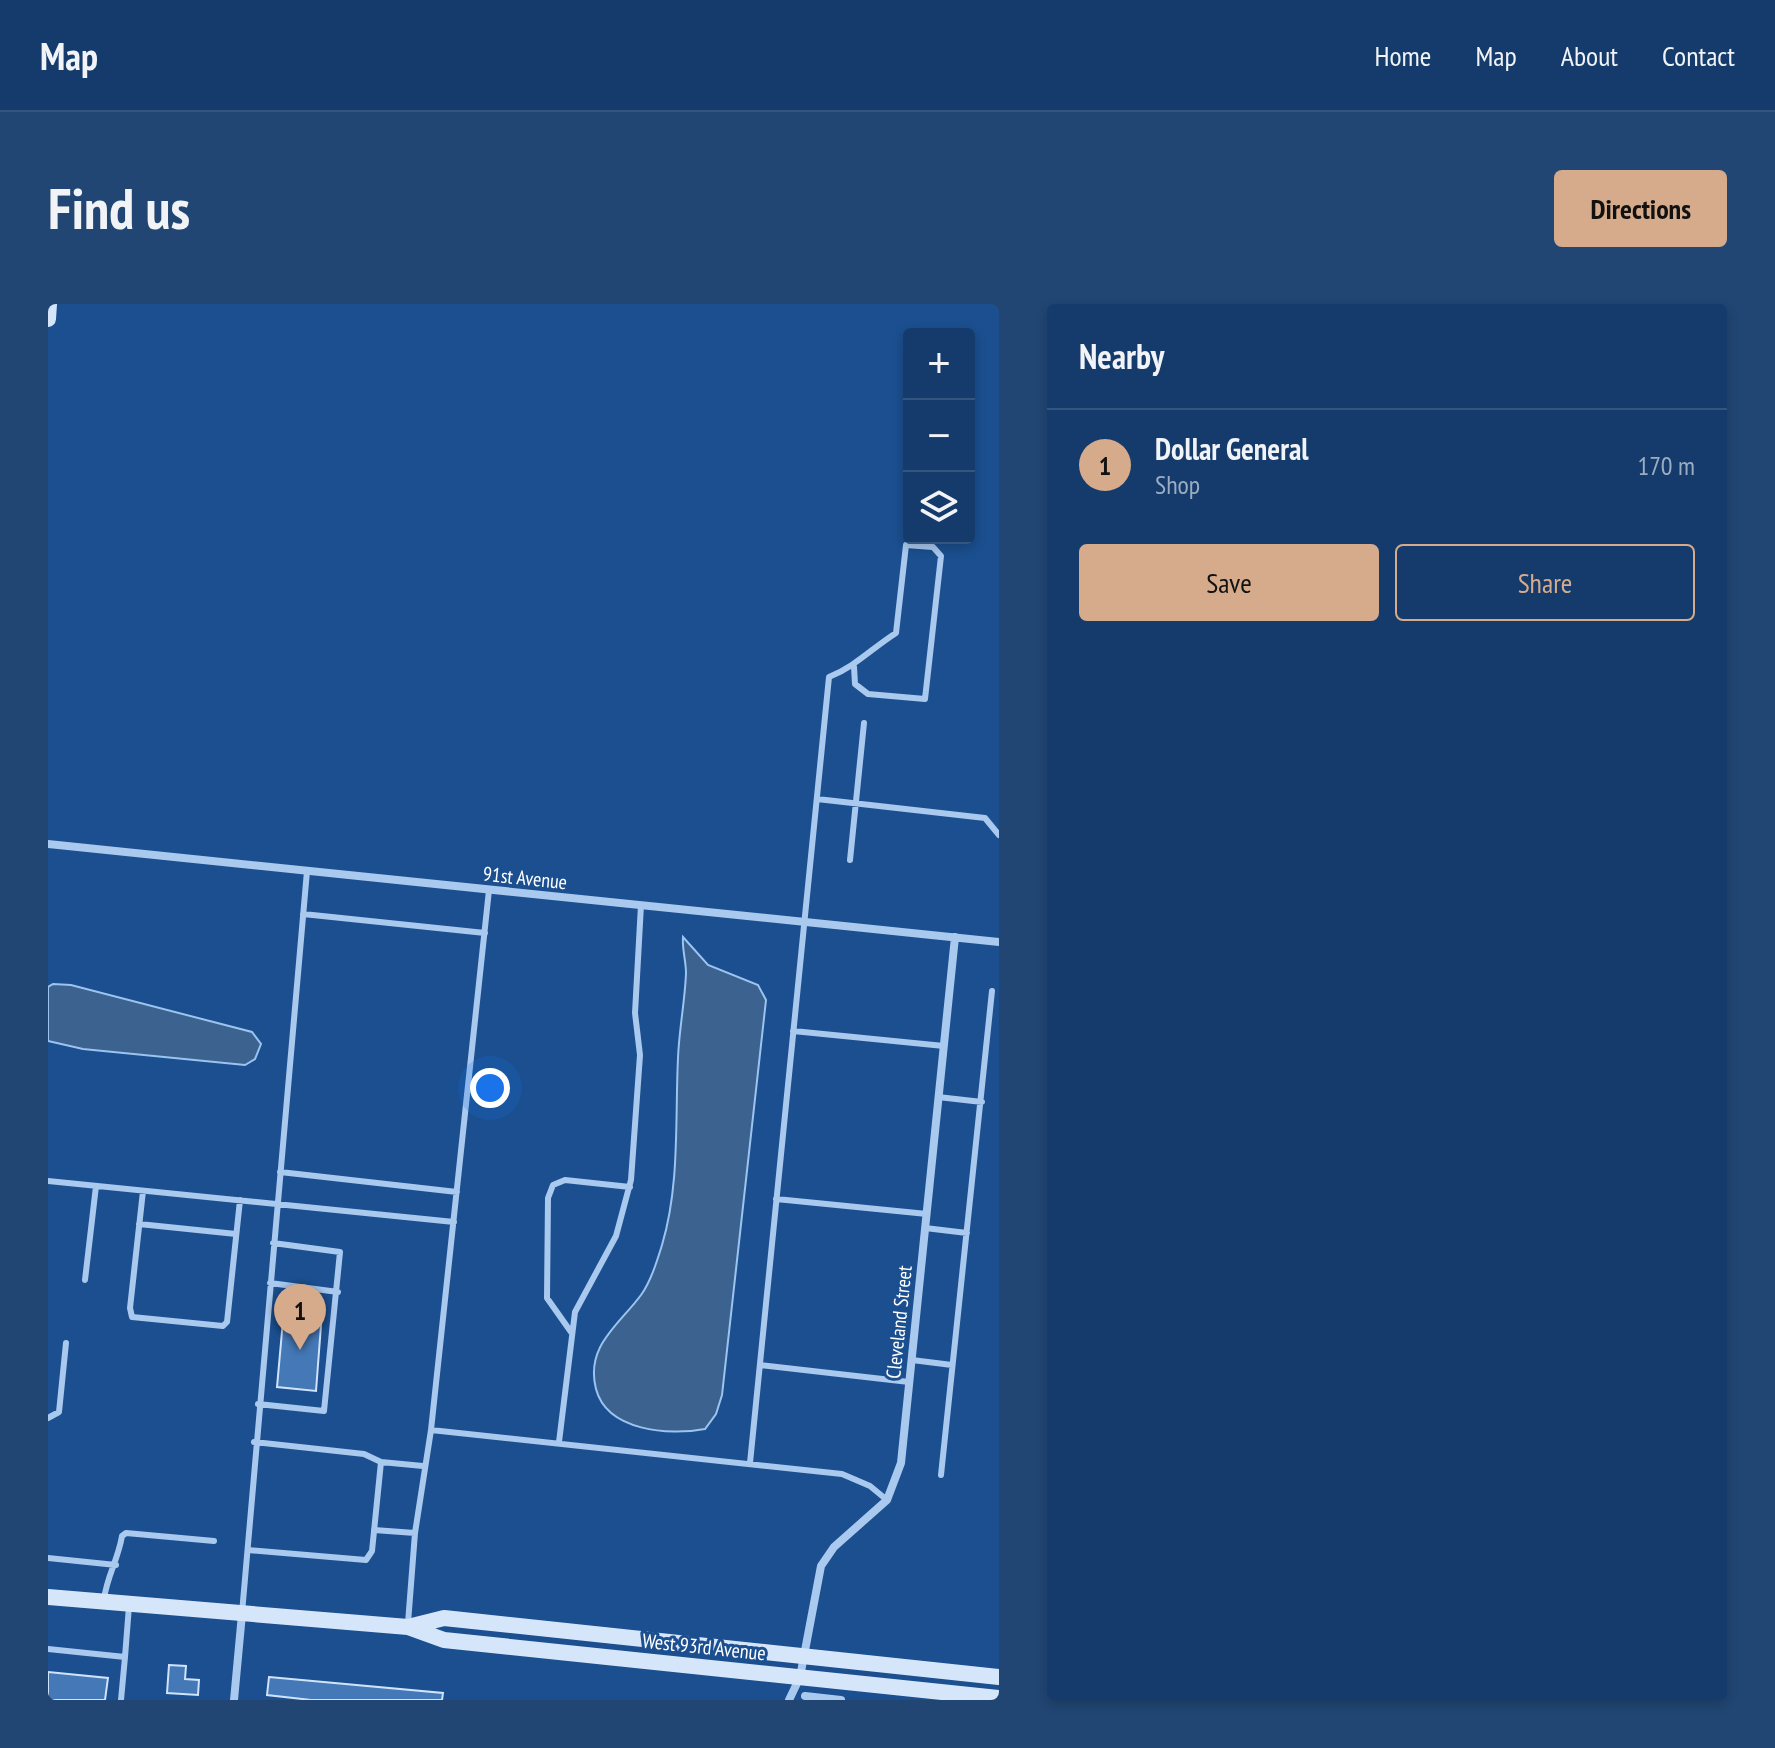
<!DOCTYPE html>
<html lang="en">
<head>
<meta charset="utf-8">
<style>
	body { margin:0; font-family:"PT Sans Narrow",sans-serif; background:#214673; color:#f1f3f6 }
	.controls { position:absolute; right:24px; top:24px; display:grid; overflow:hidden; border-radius:8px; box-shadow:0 4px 12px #0003 }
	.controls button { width:72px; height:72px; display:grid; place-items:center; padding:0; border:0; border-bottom:2px solid #33557e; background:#143b6b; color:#f1f3f6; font:40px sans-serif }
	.you { position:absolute; left:442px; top:784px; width:28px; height:28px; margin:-20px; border:6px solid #fff; border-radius:50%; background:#1a73e8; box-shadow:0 0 0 12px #1a73e833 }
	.badge { display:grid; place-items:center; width:52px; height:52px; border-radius:50%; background:#d6ab8b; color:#111; font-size:26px; font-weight:700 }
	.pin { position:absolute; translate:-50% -66px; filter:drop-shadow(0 2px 4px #0008) }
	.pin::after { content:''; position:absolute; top:42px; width:28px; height:24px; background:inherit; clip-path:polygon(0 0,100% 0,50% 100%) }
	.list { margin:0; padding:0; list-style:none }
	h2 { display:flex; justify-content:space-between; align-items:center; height:104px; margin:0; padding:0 32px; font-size:34px }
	h2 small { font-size:26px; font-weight:400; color:#9dadc1 }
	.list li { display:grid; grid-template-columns:52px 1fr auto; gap:24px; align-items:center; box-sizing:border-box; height:112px; padding:0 32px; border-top:2px solid #33557e }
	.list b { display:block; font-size:30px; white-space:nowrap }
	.list p { margin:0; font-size:26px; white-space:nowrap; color:#9dadc1 }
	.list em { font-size:26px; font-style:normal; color:#9dadc1 }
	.actions { display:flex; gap:16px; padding:24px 32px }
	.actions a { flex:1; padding:18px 0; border:2px solid #d6ab8b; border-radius:8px; text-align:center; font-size:28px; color:#d6ab8b }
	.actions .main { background:#d6ab8b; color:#111 }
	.icon { flex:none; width:44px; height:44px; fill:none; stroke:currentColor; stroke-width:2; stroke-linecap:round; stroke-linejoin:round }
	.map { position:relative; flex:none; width:951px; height:1396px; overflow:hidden; border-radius:8px }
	header { display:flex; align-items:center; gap:48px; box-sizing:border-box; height:112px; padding:0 40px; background:#143b6b; border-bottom:2px solid #33557e }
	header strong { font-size:38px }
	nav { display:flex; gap:44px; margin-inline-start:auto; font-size:28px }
	.intro { display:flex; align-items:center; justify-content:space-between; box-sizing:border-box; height:192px; padding:0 48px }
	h1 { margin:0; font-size:56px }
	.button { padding:20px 36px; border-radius:8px; background:#d6ab8b; color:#111; font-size:28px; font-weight:700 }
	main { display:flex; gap:48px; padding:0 48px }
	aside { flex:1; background:#143b6b; border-radius:8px; box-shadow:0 4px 12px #0003 }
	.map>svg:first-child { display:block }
	.water { fill:#3c6290; stroke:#9cc4f0; stroke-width:2 }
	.building { fill:#4478b7; stroke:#cfe3fa; stroke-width:2 }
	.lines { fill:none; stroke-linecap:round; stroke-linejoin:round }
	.lane { stroke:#a9c9ee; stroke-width:6 }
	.street { stroke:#a9c9ee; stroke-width:8 }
	.secondary { stroke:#d6e6fa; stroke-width:16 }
	.labels { text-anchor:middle; stroke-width:6; stroke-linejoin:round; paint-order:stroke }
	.street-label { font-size:20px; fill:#fff; stroke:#1b4f8f }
</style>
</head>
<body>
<header>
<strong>Map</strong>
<nav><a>Home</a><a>Map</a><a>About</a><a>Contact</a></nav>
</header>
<div class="intro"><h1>Find us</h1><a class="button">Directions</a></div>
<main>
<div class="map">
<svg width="951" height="1396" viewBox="0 0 951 1396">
	<rect width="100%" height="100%" fill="#1b4f8f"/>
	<path class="water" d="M635 633 660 661 710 681 718 696 674 1091 668 1110 657 1125C621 1132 559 1127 548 1085 537 1042 571 1021 593 991 603 977 609 957 614 941 632 881 627 816 630 754 631 726 637 697 638 669 638 657 634 645 635 633Z
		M5 680 23 681 204 728 213 740 207 755 197 761 35 745 0 737V683Z"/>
	<path class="building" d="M236 1005 274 1008 268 1087 229 1083Z
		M121 1361 138 1362 137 1375 151 1376 150 1391 119 1389Z
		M0 1368 60 1374 57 1396H0Z
		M221 1373 395 1389 394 1396H263L219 1391Z"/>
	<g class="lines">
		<path class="lane" d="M769 495 937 514 951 531
			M802 556 816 419
			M255 610 437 629
			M745 727 896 742
			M890 793 934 798
			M232 868 409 888
			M0 877 406 918
			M95 887 82 1004 84 1013 175 1022 179 1018 192 896
			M728 895 879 910
			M91 920 188 930
			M877 924 919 929
			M37 976 48 882
			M222 979 290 988
			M523 1028 499 994 500 894 505 881 517 876 582 883
			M864 1056 904 1061
			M712 1061 861 1078
			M210 1100 276 1107 292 948 225 939
			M0 1114 11 1108 18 1039
			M383 1126 794 1170 822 1182 839 1196
			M511 1138 527 1008 568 932 583 876 592 751 587 709 593 601
			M333 1158 375 1162
			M702 1159 781 373C808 362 823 345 848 329L858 241 885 243 893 252 877 395 820 390 807 380 806 363
			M893 1171 944 687
			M326 1226 367 1229
			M200 1246 318 1256 324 1247 333 1158 316 1150 206 1138
			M0 1254 68 1261
			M56 1295C59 1272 70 1256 74 1232L78 1229 166 1237
			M194 1309 259 567
			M360 1319 367 1229 383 1126 441 586
			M0 1345 77 1353 81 1302
			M73 1396 77 1353"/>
		<path class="street" d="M0 540 951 638
			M757 1392 793 1396
			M186 1396 194 1310
			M741 1396 752 1373 773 1262 786 1243 839 1196 853 1159 907 633"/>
		<path class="secondary" d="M0 15 1 0
			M0 1293 360 1323 396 1336 951 1394
			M360 1323 396 1314 951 1373"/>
	</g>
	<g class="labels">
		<g class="street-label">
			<text transform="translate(477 574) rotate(6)" y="7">91st Avenue</text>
			<text transform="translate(851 1018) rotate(-84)" y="7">Cleveland Street</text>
			<text transform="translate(656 1343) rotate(6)" y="7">West 93rd Avenue</text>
		</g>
	</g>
</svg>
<div class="controls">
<button>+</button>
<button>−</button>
<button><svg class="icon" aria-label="layers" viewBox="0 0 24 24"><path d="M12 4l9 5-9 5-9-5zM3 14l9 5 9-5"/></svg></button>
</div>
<div class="you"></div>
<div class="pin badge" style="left:252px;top:1046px">1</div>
</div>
<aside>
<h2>Nearby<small></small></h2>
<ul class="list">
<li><span class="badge">1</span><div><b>Dollar General</b><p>Shop</p></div><em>170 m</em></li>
</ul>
<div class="actions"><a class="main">Save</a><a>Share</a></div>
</aside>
</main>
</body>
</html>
